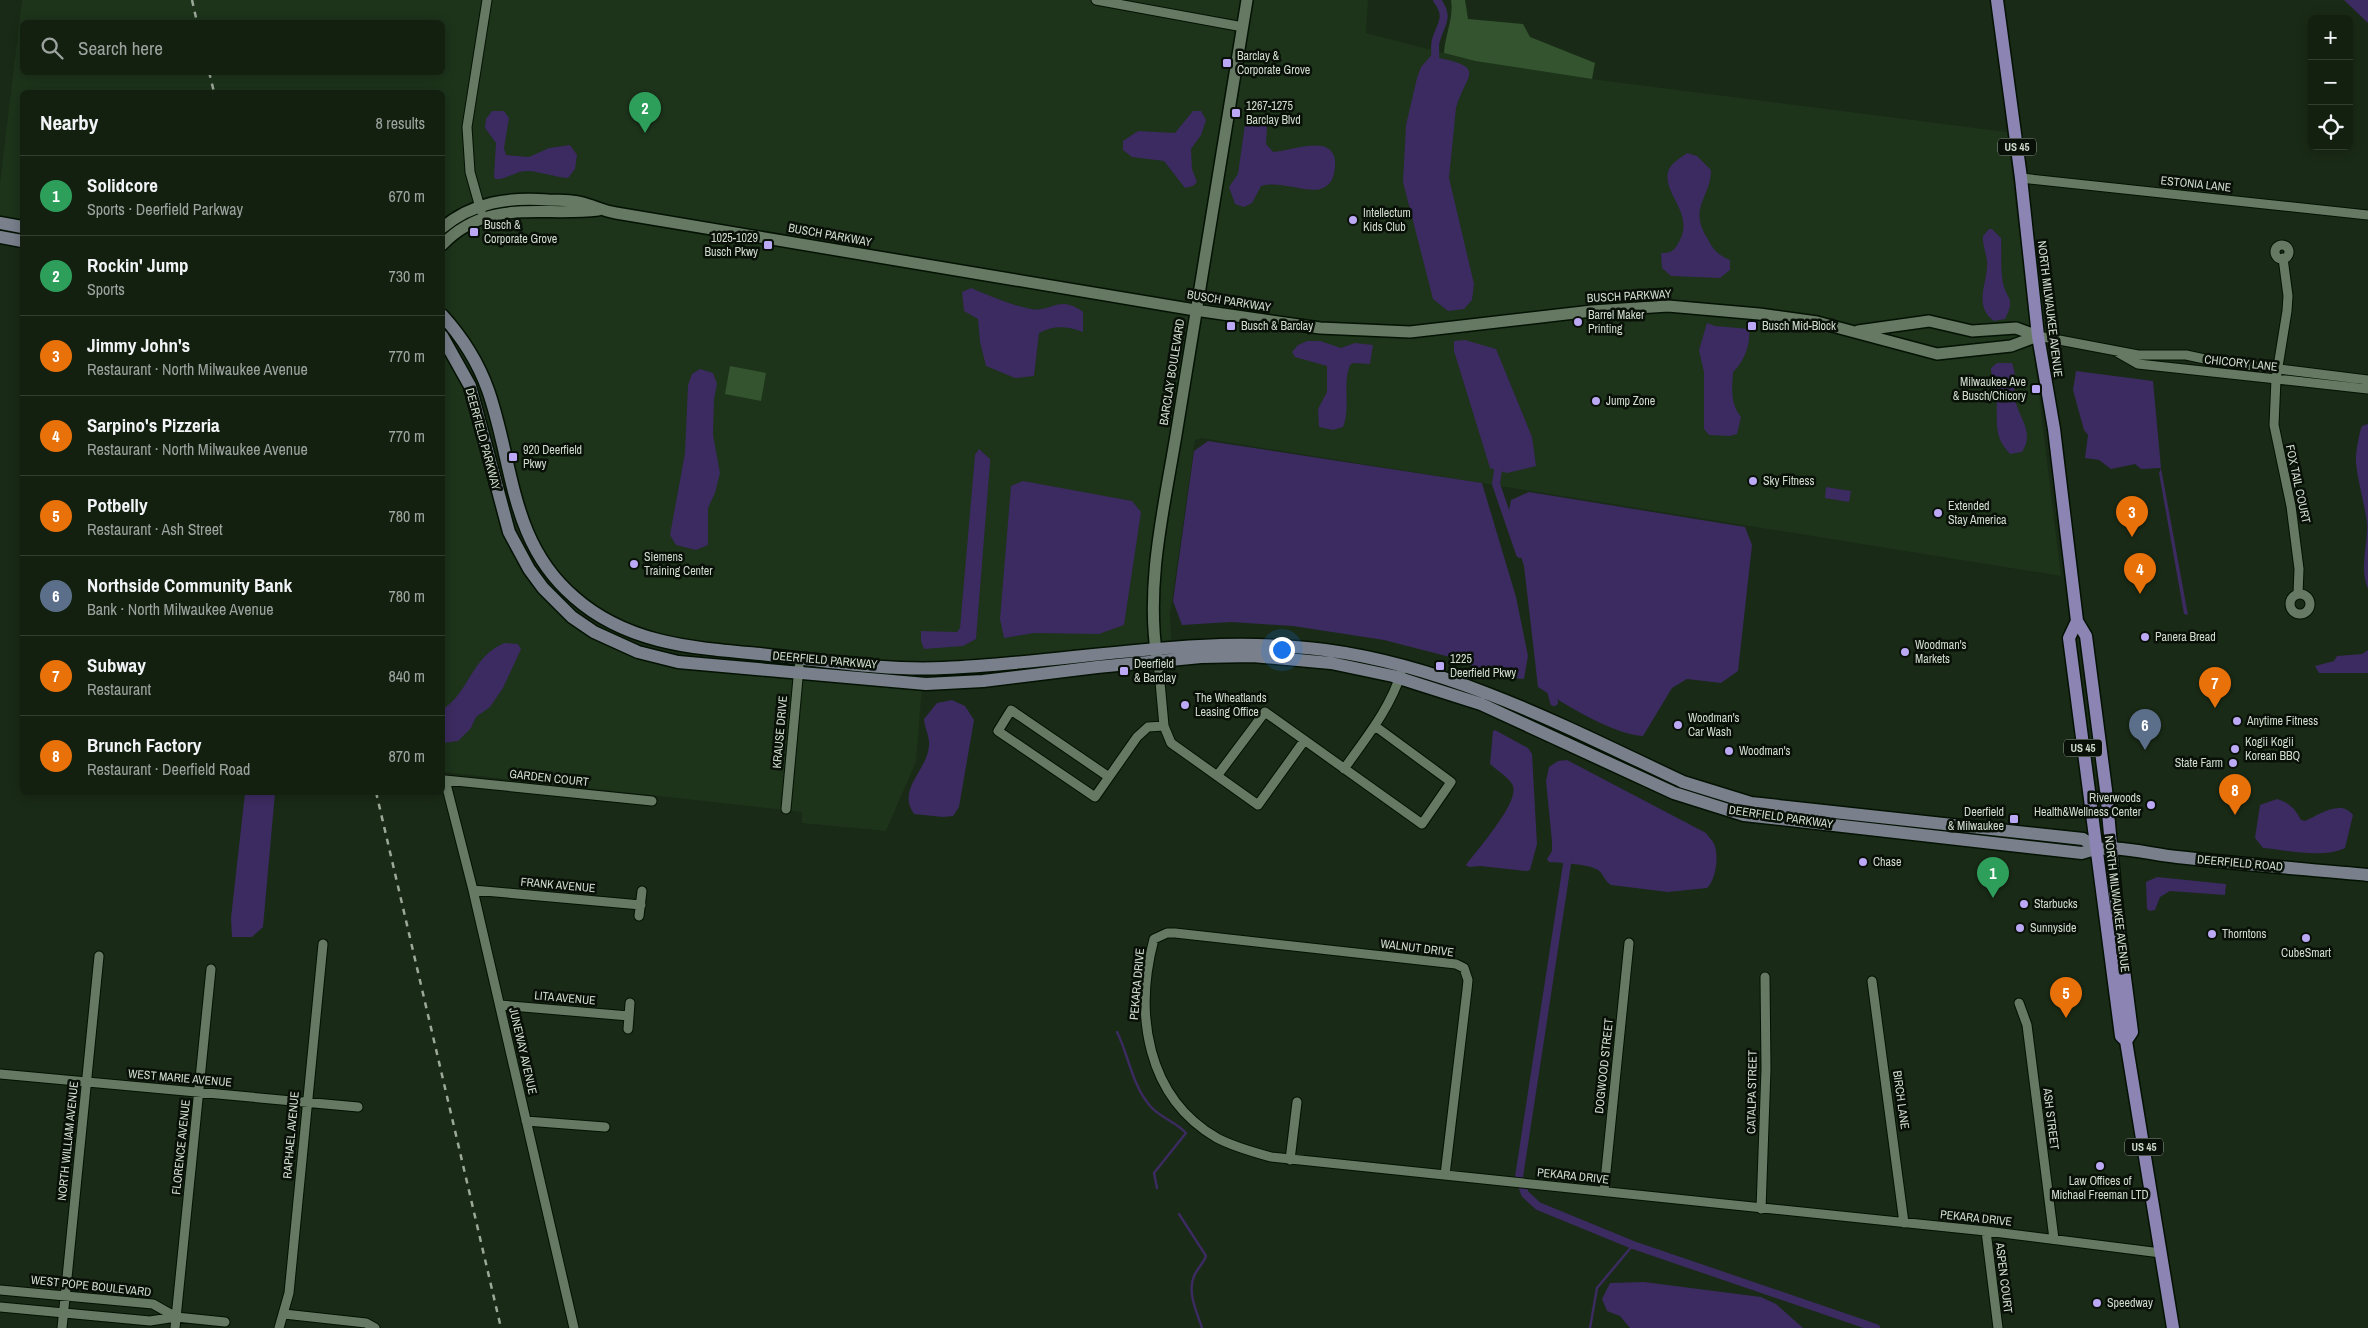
<!DOCTYPE html>
<html lang="en">
<head>
<meta charset="utf-8">
<style>
	body { margin:0; font-family:"Archivo Narrow",sans-serif; background:#202d1e; color:#f1f3f6 }
	.controls { position:absolute; right:15px; top:15px; display:grid; overflow:hidden; border-radius:8px; box-shadow:0 2px 12px #0003 }
	.controls button { width:45px; height:45px; display:grid; place-items:center; padding:0; border:0; border-bottom:1px solid #323e30; background:#132010; color:#f1f3f6; font:25px sans-serif }
	.you { position:absolute; left:1281px; top:649px; width:18px; height:18px; margin:-12px; border:4px solid #fff; border-radius:50%; background:#1a73e8; box-shadow:0 0 0 8px #1a73e833 }
	.badge { display:grid; place-items:center; width:32px; height:32px; border-radius:50%; background:#0b8043; color:#fff; font-size:16px; font-weight:700 }
	.pin { position:absolute; translate:-50% -41px; filter:drop-shadow(0 1px 2px #0008) }
	.pin::after { content:''; position:absolute; top:26px; width:18px; height:15px; background:inherit; clip-path:polygon(0 0,100% 0,50% 100%) }
	.list { margin:0; padding:0; list-style:none }
	h2 { display:flex; justify-content:space-between; align-items:center; height:65px; margin:0; padding:0 20px; font-size:21px }
	h2 small { font-size:16px; font-weight:400; color:#9da39f }
	.list li { display:grid; grid-template-columns:32px 1fr auto; gap:15px; align-items:center; box-sizing:border-box; height:80px; padding:0 20px; border-top:1px solid #323e30 }
	.list b { display:block; font-size:19px; white-space:nowrap }
	.list p { margin:0; font-size:16px; white-space:nowrap; color:#9da39f }
	.list em { font-size:16px; font-style:normal; color:#9da39f }
	.icon { flex:none; width:28px; height:28px; fill:none; stroke:currentColor; stroke-width:2; stroke-linecap:round; stroke-linejoin:round }
	.map { position:relative; flex:none; width:2368px; height:1328px; overflow:hidden }
	.search { position:absolute; background:#132010; box-shadow:0 2px 12px #0003; left:20px; top:20px; width:425px; height:55px; display:flex; align-items:center; gap:12px; box-sizing:border-box; padding:0 18px; border-radius:8px; color:#9da39f; font-size:19px }
	.panel { position:absolute; background:#132010; box-shadow:0 2px 12px #0003; left:20px; top:90px; width:425px; height:705px; border-radius:8px }
	.map>svg:first-child { display:block }
	.built { fill:#1d331a; fill-rule:evenodd }
	.green { fill:#33542e }
	.water { fill:#3b2b60 }
	.lines { fill:none; stroke-linecap:round; stroke-linejoin:round }
	.stream { stroke:#3b2b60; stroke-width:2.5 }
	.canal { stroke:#3b2b60; stroke-width:8 }
	.minor-casing { stroke:#041203; stroke-width:11 }
	.tertiary-casing { stroke:#041203; stroke-width:14 }
	.secondary-casing { stroke:#041203; stroke-width:15 }
	.primary-casing { stroke:#041203; stroke-width:15 }
	.minor { stroke:#667a63; stroke-width:9 }
	.tertiary { stroke:#667a63; stroke-width:11 }
	.secondary { stroke:#79808c; stroke-width:12 }
	.primary { stroke:#8c85b4; stroke-width:12 }
	.rail { stroke:#9ca899; stroke-width:2.5; stroke-dasharray:6 6; stroke-linecap:butt }
	.poi-dot { fill:#bca9f5; stroke:#091008; stroke-width:2 }
	.labels { text-anchor:middle; stroke-width:5; stroke-linejoin:round; paint-order:stroke }
	.shield { fill:#091008; stroke:#949e93; stroke-width:1 }
	.shield-label { font-size:11px; font-weight:bold; fill:#d0dbce }
	.poi-label { font-size:12px; fill:#d0dbce; stroke:#091008; text-anchor:start }
	.street-label { font-size:12px; fill:#d0dbce; stroke:#091008 }
</style>
</head>
<body>
<div class="map">
<svg width="2368" height="1328" viewBox="0 0 2368 1328">
	<rect width="100%" height="100%" fill="#192a16"/>
	<path class="built" d="M22 0H1368L1366 33 1475 61 1592 79 2007 132 2061 576 1201 438 1195 440 1170 615 1172 647 1139 644 938 664 845 658 665 638 619 622 591 604 558 571 535 537 484 367 464 331 443 307 442 92H22V224L0 220V183ZM22 22H442V72H22Z
		M442 345 459 370 514 555 539 591 598 642 661 663 922 687 916 762 886 831 802 823V812L443 772Z"/>
	<path class="green" d="M1451 0H1465L1468 19 1523 24 1530 37 1595 63 1592 79 1475 61 1444 53C1445 35 1454 18 1451 0Z
		M730 366 766 373 761 401 725 394Z"/>
	<path class="water" d="M2344 0H2368V23Z
		M1436 50 1439 58C1488 68 1465 75 1456 108L1449 178 1474 284 1472 300 1464 309 1448 311 1433 299 1403 182 1406 125 1417 78 1421 67Z
		M492 111H504L509 118 504 148 506 155 529 157 549 148 570 145 577 155 575 169 568 178C554 177 542 172 529 171 517 170 506 180 495 179L494 176 496 143 485 128 486 119Z
		M1193 111H1201L1206 120 1201 135 1191 149 1192 169 1197 182 1193 186 1185 188 1164 161 1132 157 1123 150V141L1138 131 1175 133Z
		M1260 118 1267 127 1266 144 1273 152C1292 151 1338 131 1335 167 1334 175 1333 182 1325 187 1311 196 1282 180 1261 186L1252 203 1244 207 1235 204 1229 187 1238 174 1245 124 1249 119Z
		M1687 153 1697 156 1711 170C1711 197 1689 207 1706 236 1714 250 1715 253 1730 260V270L1720 278 1671 276 1662 268 1661 253C1671 253 1674 251 1679 242 1695 213 1663 195 1668 172 1670 164 1680 158 1687 153Z
		M1989 229H1992L2001 238C2002 252 2000 269 2003 283 2007 301 2016 297 2005 319L1994 321C1974 307 1986 286 1987 267 1988 255 1982 247 1983 236Z
		M971 288C990 296 1010 305 1031 309 1051 313 1059 294 1083 312V332C1068 326 1053 325 1039 333L1034 376 1015 378 986 366 980 342 978 319 964 311 962 292Z
		M1707 323 1715 326 1749 329C1751 344 1744 362 1733 372 1732 389 1730 403 1741 417L1737 434 1730 436 1709 435 1704 429V372L1699 350Z
		M1465 340 1496 349 1532 437 1536 466 1507 473 1490 468 1454 351V341Z
		M1307 341H1320L1341 348 1355 343 1373 345 1370 364 1353 363 1350 365C1342 385 1351 407 1343 427L1333 430 1319 427 1318 409 1327 392V366L1295 357 1292 352 1298 345Z
		M1997 363H2012C2018 380 2013 385 2015 399 2019 419 2035 432 2022 452L2010 454C1991 434 1999 420 1996 395 1995 385 1991 377 1991 368Z
		M700 369 713 373 717 384 714 399 713 435 720 473 715 493 708 508V545L696 550 676 545 670 535 685 453 688 385 692 374Z
		M2076 371 2153 381 2161 468 2188 615 2184 614 2159 473 2161 468 2141 469 2135 464 2111 469 2099 460 2085 458 2088 435 2084 430 2073 390Z
		M2368 424V589C2359 568 2368 546 2367 524 2365 504 2358 484 2356 463 2355 457 2359 432 2362 426Z
		M1208 441 1482 483 1516 597 1528 656 1524 679 1498 677 1454 658 1384 640 1293 626 1231 622 1182 625 1173 601 1194 451Z
		M979 449 990 459V463L976 639 963 646 924 649 921 641V631L957 632 960 628 975 455Z
		M1023 481 1132 501 1141 512 1124 625 1099 634 1034 633 1004 638 1000 619 1011 486Z
		M1826 487 1851 491 1849 502 1825 498Z
		M1529 492 1745 527 1752 545 1738 671 1721 683 1687 679 1672 688 1643 736C1614 735 1564 704 1538 687L1524 566 1508 516 1511 500Z
		M505 643 518 644 521 649 503 688 490 707 476 717 471 728 458 741 443 743V709C469 693 472 655 505 643Z
		M2368 650V673H2319L2315 666 2334 661 2337 656 2362 654Z
		M952 700 965 706 974 720 959 807 953 816 943 817 914 814C896 789 928 770 929 745 930 737 924 727 924 719L937 703Z
		M1495 730 1528 748 1532 754 1537 844 1530 870 1527 871 1480 866 1469 867 1466 865C1477 850 1519 803 1513 786 1510 778 1496 770 1490 764L1493 731Z
		M1567 760 1706 833C1708 836 1711 839 1713 842 1720 853 1716 880 1707 888L1668 892 1611 885C1604 881 1604 874 1598 870 1589 864 1561 863 1549 862L1547 859 1552 851V842L1546 781 1549 767 1558 761Z
		M245 793H275L263 927 252 937H232L231 918Z
		M2277 799C2290 803 2295 809 2301 820L2305 821C2319 815 2340 799 2353 815L2345 848C2321 859 2288 850 2263 848L2255 838 2260 805Z
		M2157 877 2226 884 2225 895 2170 891 2160 897 2155 910 2150 911 2147 909 2146 882Z
		M1644 1282 1761 1297 1776 1304 1803 1328H1630L1620 1316 1607 1311 1602 1299 1610 1283Z"/>
	<g class="lines">
		<path class="stream" d="M1117 1032C1129 1056 1132 1086 1151 1107 1161 1118 1176 1122 1186 1133L1154 1173 1157 1188
			M1179 1214 1206 1256C1203 1264 1197 1269 1194 1276 1187 1293 1197 1312 1202 1328
			M1590 1328 1597 1288 1633 1245"/>
		<path class="canal" d="M1435 60C1436 54 1434 46 1436 40 1441 23 1450 18 1437 0
			M1495 462 1498 470 1496 484 1520 554
			M1550 687 1554 702
			M1566 856 1567 864 1519 1177 1525 1194 1538 1206 1633 1245 1876 1328"/>
		<defs>
			<path id="minor" d="M1096 0 1243 27
				M2021 178 2368 215
				M481 211 470 172 467 127 487 0
				M2275 252a7 7 0 1 1 14 0a7 7 0 1 1-14 0Z
				M2283 258 2288 296 2287 311 2276 379 2274 425 2291 506 2299 569 2298 594
				M2038 336 2138 355H2186L2214 361 2368 380
				M2117 352 2138 364 2368 389
				M2290 604a10 10 0 1 1 20 0a10 10 0 1 1-20 0Z
				M1158 660 1164 726 1171 743 1258 805 1304 741
				M1011 710 1109 777 1095 797 998 731Z
				M1344 769C1365 739 1390 709 1401 673
				M1217 776 1265 712 1422 824 1451 782 1375 726
				M1109 777 1137 737 1148 727 1164 726
				M786 809 799 667
				M473 890 641 905
				M639 916 642 891
				M1872 981 1904 1223
				M2019 1003 2027 1025 2054 1239
				M500 1005 629 1016
				M628 1029 630 1003
				M0 1074 358 1107
				M526 1121 605 1127
				M1290 1160 1297 1102
				M1445 1175 1467 990 1468 980 1464 968 1456 964 1175 933H1167L1154 939C1134 1013 1146 1097 1217 1138 1234 1147 1253 1152 1271 1157L1986 1231 2161 1253
				M1604 1191 1629 943
				M1761 1209 1766 1069 1765 977
				M1986 1231 1998 1328
				M0 1290 153 1304 176 1317
				M0 1307 150 1321 176 1317 225 1322
				M284 1314 366 1323 375 1328
				M62 1328 99 956
				M175 1328 211 969
				M279 1328 289 1293 323 944
				M574 1328 473 890 445 780 652 801"/>
			<path id="tertiary" d="M442 228C473 202 509 197 548 200 559 200 572 200 583 203 594 206 604 211 616 213L1195 310 1320 328 1410 332 1592 311 1668 306 1759 314 1817 322 1937 354 2011 346 2038 336
				M442 245C488 197 542 217 598 210
				M1858 331 1929 321 1972 331 2016 328 2038 336
				M1157 658C1145 582 1165 504 1177 429 1199 286 1225 143 1247 0"/>
			<path id="secondary" d="M0 223 22 227
				M0 237 22 241
				M442 315C462 337 478 362 488 390 514 464 509 541 574 597 627 644 693 648 760 654 820 660 883 671 944 668 1071 663 1197 633 1325 650 1453 667 1568 728 1683 782L1751 803 2083 839 2096 847
				M442 336 470 386 509 532 529 569 543 588 572 617 594 632 638 652 678 662 926 684 983 681 1097 667 1201 657 1252 656 1331 663 1393 676 1481 704 1674 793 1744 815 2082 853C2111 842 2146 854 2177 857 2240 864 2304 869 2368 875"/>
			<path id="primary" d="M1997 0 2021 178 2038 336 2054 429 2077 621 2086 636 2106 790 2118 923 2132 1032 2126 1041
				M2077 621 2069 638 2121 1036 2126 1041 2173 1328"/>
		</defs>
		<use href="#minor" class="minor-casing"/>
		<use href="#tertiary" class="tertiary-casing"/>
		<use href="#secondary" class="secondary-casing"/>
		<use href="#primary" class="primary-casing"/>
		<use href="#minor" class="minor"/>
		<use href="#tertiary" class="tertiary"/>
		<use href="#secondary" class="secondary"/>
		<use href="#primary" class="primary"/>
		<path class="rail" d="M192 0 197 22
			M209 72 214 92
			M376 792 501 1328"/>
	</g>
	<g class="poi-dot">
		<rect x="1222" y="58" width="10" height="10" rx="2.5"/>
		<rect x="1231" y="108" width="10" height="10" rx="2.5"/>
		<circle cx="1353" cy="220" r="5"/>
		<rect x="469" y="227" width="10" height="10" rx="2.5"/>
		<rect x="763" y="240" width="10" height="10" rx="2.5"/>
		<circle cx="1578" cy="322" r="5"/>
		<rect x="1226" y="321" width="10" height="10" rx="2.5"/>
		<rect x="1747" y="321" width="10" height="10" rx="2.5"/>
		<rect x="2031" y="384" width="10" height="10" rx="2.5"/>
		<circle cx="1596" cy="401" r="5"/>
		<rect x="508" y="452" width="10" height="10" rx="2.5"/>
		<circle cx="1753" cy="481" r="5"/>
		<circle cx="1938" cy="513" r="5"/>
		<circle cx="634" cy="564" r="5"/>
		<circle cx="2145" cy="637" r="5"/>
		<circle cx="1905" cy="652" r="5"/>
		<rect x="1435" y="661" width="10" height="10" rx="2.5"/>
		<rect x="1119" y="666" width="10" height="10" rx="2.5"/>
		<circle cx="1185" cy="705" r="5"/>
		<circle cx="2237" cy="721" r="5"/>
		<circle cx="1678" cy="725" r="5"/>
		<circle cx="2235" cy="749" r="5"/>
		<circle cx="1729" cy="751" r="5"/>
		<circle cx="2233" cy="763" r="5"/>
		<circle cx="2151" cy="805" r="5"/>
		<rect x="2009" y="814" width="10" height="10" rx="2.5"/>
		<circle cx="1863" cy="862" r="5"/>
		<circle cx="2024" cy="904" r="5"/>
		<circle cx="2020" cy="928" r="5"/>
		<circle cx="2212" cy="934" r="5"/>
		<circle cx="2306" cy="938" r="5"/>
		<circle cx="2100" cy="1166" r="5"/>
		<circle cx="2097" cy="1303" r="5"/>
	</g>
	<g class="labels">
		<g class="shield">
			<rect x="1998" y="138.5" width="38" height="17" rx="4"/>
			<rect x="2064" y="739.5" width="38" height="17" rx="4"/>
			<rect x="2125" y="1138.5" width="38" height="17" rx="4"/>
		</g>
		<g class="shield-label">
			<text x="2017" y="151">US 45</text>
			<text x="2083" y="752">US 45</text>
			<text x="2144" y="1151">US 45</text>
		</g>
		<g class="poi-label">
			<text x="1237" y="60">Barclay &amp;<tspan x="1237" dy="14">Corporate Grove</tspan></text>
			<text x="1246" y="110">1267-1275<tspan x="1246" dy="14">Barclay Blvd</tspan></text>
			<text x="1363" y="217">Intellectum<tspan x="1363" dy="14">Kids Club</tspan></text>
			<text x="484" y="229">Busch &amp;<tspan x="484" dy="14">Corporate Grove</tspan></text>
			<text x="758" y="242" text-anchor="end">1025-1029<tspan x="758" dy="14">Busch Pkwy</tspan></text>
			<text x="1588" y="319">Barrel Maker<tspan x="1588" dy="14">Printing</tspan></text>
			<text x="1241" y="330">Busch &amp; Barclay</text>
			<text x="1762" y="330">Busch Mid-Block</text>
			<text x="2026" y="386" text-anchor="end">Milwaukee Ave<tspan x="2026" dy="14">&amp; Busch/Chicory</tspan></text>
			<text x="1606" y="405">Jump Zone</text>
			<text x="523" y="454">920 Deerfield<tspan x="523" dy="14">Pkwy</tspan></text>
			<text x="1763" y="485">Sky Fitness</text>
			<text x="1948" y="510">Extended<tspan x="1948" dy="14">Stay America</tspan></text>
			<text x="644" y="561">Siemens<tspan x="644" dy="14">Training Center</tspan></text>
			<text x="2155" y="641">Panera Bread</text>
			<text x="1915" y="649">Woodman's<tspan x="1915" dy="14">Markets</tspan></text>
			<text x="1450" y="663">1225<tspan x="1450" dy="14">Deerfield Pkwy</tspan></text>
			<text x="1134" y="668">Deerfield<tspan x="1134" dy="14">&amp; Barclay</tspan></text>
			<text x="1195" y="702">The Wheatlands<tspan x="1195" dy="14">Leasing Office</tspan></text>
			<text x="1688" y="722">Woodman's<tspan x="1688" dy="14">Car Wash</tspan></text>
			<text x="2247" y="725">Anytime Fitness</text>
			<text x="2245" y="746">Kogii Kogii<tspan x="2245" dy="14">Korean BBQ</tspan></text>
			<text x="1739" y="755">Woodman's</text>
			<text x="2223" y="767" text-anchor="end">State Farm</text>
			<text x="2141" y="802" text-anchor="end">Riverwoods<tspan x="2141" dy="14">Health&amp;Wellness Center</tspan></text>
			<text x="2004" y="816" text-anchor="end">Deerfield<tspan x="2004" dy="14">&amp; Milwaukee</tspan></text>
			<text x="1873" y="866">Chase</text>
			<text x="2034" y="908">Starbucks</text>
			<text x="2030" y="932">Sunnyside</text>
			<text x="2222" y="938">Thorntons</text>
			<text x="2306" y="957" text-anchor="middle">CubeSmart</text>
			<text x="2100" y="1185" text-anchor="middle">Law Offices of<tspan x="2100" dy="14">Michael Freeman LTD</tspan></text>
			<text x="2107" y="1307">Speedway</text>
		</g>
		<g class="street-label">
			<text transform="translate(2196 184) rotate(6)" y="4">ESTONIA LANE</text>
			<text transform="translate(830 235) rotate(10)" y="4">BUSCH PARKWAY</text>
			<text transform="translate(1629 296) rotate(-3)" y="4">BUSCH PARKWAY</text>
			<text transform="translate(1229 301) rotate(9)" y="4">BUSCH PARKWAY</text>
			<text transform="translate(2050 309) rotate(83)" y="4">NORTH MILWAUKEE AVENUE</text>
			<text transform="translate(2241 363) rotate(6)" y="4">CHICORY LANE</text>
			<text transform="translate(1172 372) rotate(-81)" y="4">BARCLAY BOULEVARD</text>
			<text transform="translate(483 439) rotate(75)" y="4">DEERFIELD PARKWAY</text>
			<text transform="translate(2298 484) rotate(78)" y="4">FOX TAIL COURT</text>
			<text transform="translate(825 660) rotate(5)" y="4">DEERFIELD PARKWAY</text>
			<text transform="translate(780 732) rotate(-85)" y="4">KRAUSE DRIVE</text>
			<text transform="translate(549 778) rotate(6)" y="4">GARDEN COURT</text>
			<text transform="translate(1781 817) rotate(8)" y="4">DEERFIELD PARKWAY</text>
			<text transform="translate(2240 863) rotate(5)" y="4">DEERFIELD ROAD</text>
			<text transform="translate(558 885) rotate(5)" y="4">FRANK AVENUE</text>
			<text transform="translate(2117 904) rotate(83)" y="4">NORTH MILWAUKEE AVENUE</text>
			<text transform="translate(1417 948) rotate(7)" y="4">WALNUT DRIVE</text>
			<text transform="translate(1137 984) rotate(-85)" y="4">PEKARA DRIVE</text>
			<text transform="translate(565 998) rotate(5)" y="4">LITA AVENUE</text>
			<text transform="translate(523 1051) rotate(77)" y="4">JUNEWAY AVENUE</text>
			<text transform="translate(1604 1066) rotate(-84)" y="4">DOGWOOD STREET</text>
			<text transform="translate(180 1078) rotate(5)" y="4">WEST MARIE AVENUE</text>
			<text transform="translate(1752 1092) rotate(-89)" y="4">CATALPA STREET</text>
			<text transform="translate(1901 1100) rotate(82)" y="4">BIRCH LANE</text>
			<text transform="translate(2051 1119) rotate(83)" y="4">ASH STREET</text>
			<text transform="translate(291 1135) rotate(-85)" y="4">RAPHAEL AVENUE</text>
			<text transform="translate(68 1141) rotate(-84)" y="4">NORTH WILLIAM AVENUE</text>
			<text transform="translate(181 1147) rotate(-84)" y="4">FLORENCE AVENUE</text>
			<text transform="translate(1573 1176) rotate(6)" y="4">PEKARA DRIVE</text>
			<text transform="translate(1976 1218) rotate(6)" y="4">PEKARA DRIVE</text>
			<text transform="translate(2004 1278) rotate(83)" y="4">ASPEN COURT</text>
			<text transform="translate(91 1286) rotate(6)" y="4">WEST POPE BOULEVARD</text>
		</g>
	</g>
</svg>
<div class="controls">
<button>+</button>
<button>−</button>
<button><svg class="icon" aria-label="locate" viewBox="0 0 24 24"><circle cx="12" cy="12" r="6"/><path d="M12 2v4M12 18v4M2 12h4M18 12h4"/></svg></button>
</div>
<div class="you"></div>
<div class="pin badge" style="left:1993px;top:898px;background:#2e9e5b">1</div>
<div class="pin badge" style="left:645px;top:133px;background:#2e9e5b">2</div>
<div class="pin badge" style="left:2132px;top:537px;background:#e8710a">3</div>
<div class="pin badge" style="left:2140px;top:594px;background:#e8710a">4</div>
<div class="pin badge" style="left:2066px;top:1018px;background:#e8710a">5</div>
<div class="pin badge" style="left:2145px;top:750px;background:#5c6f8a">6</div>
<div class="pin badge" style="left:2215px;top:708px;background:#e8710a">7</div>
<div class="pin badge" style="left:2235px;top:815px;background:#e8710a">8</div>
<div class="search"><svg class="icon" aria-label="search" viewBox="0 0 24 24"><circle cx="10" cy="10" r="6"/><path d="M15 15l6 6"/></svg>Search here</div>
<section class="panel">
<h2>Nearby<small>8 results</small></h2>
<ul class="list">
<li><span class="badge" style="background:#2e9e5b">1</span><div><b>Solidcore</b><p>Sports · Deerfield Parkway</p></div><em>670 m</em></li>
<li><span class="badge" style="background:#2e9e5b">2</span><div><b>Rockin' Jump</b><p>Sports</p></div><em>730 m</em></li>
<li><span class="badge" style="background:#e8710a">3</span><div><b>Jimmy John's</b><p>Restaurant · North Milwaukee Avenue</p></div><em>770 m</em></li>
<li><span class="badge" style="background:#e8710a">4</span><div><b>Sarpino's Pizzeria</b><p>Restaurant · North Milwaukee Avenue</p></div><em>770 m</em></li>
<li><span class="badge" style="background:#e8710a">5</span><div><b>Potbelly</b><p>Restaurant · Ash Street</p></div><em>780 m</em></li>
<li><span class="badge" style="background:#5c6f8a">6</span><div><b>Northside Community Bank</b><p>Bank · North Milwaukee Avenue</p></div><em>780 m</em></li>
<li><span class="badge" style="background:#e8710a">7</span><div><b>Subway</b><p>Restaurant</p></div><em>840 m</em></li>
<li><span class="badge" style="background:#e8710a">8</span><div><b>Brunch Factory</b><p>Restaurant · Deerfield Road</p></div><em>870 m</em></li>
</ul>
</section>
</div>
</body>
</html>
